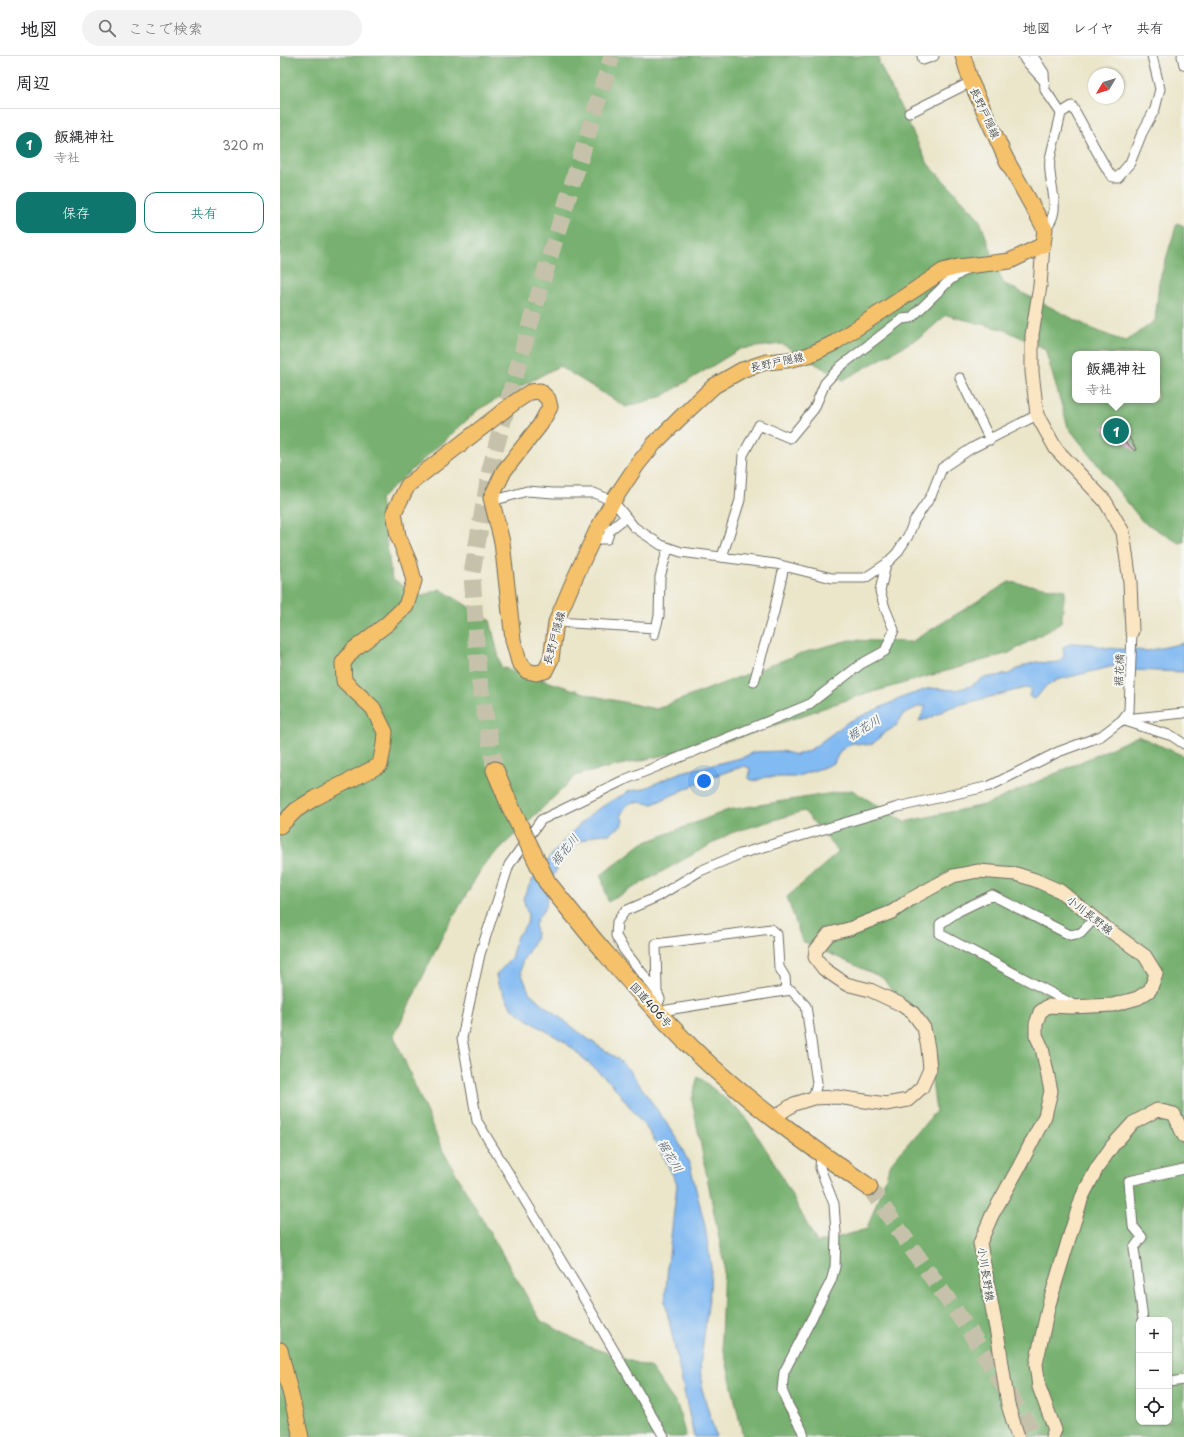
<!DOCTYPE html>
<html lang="ja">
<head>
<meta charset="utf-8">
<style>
	body { margin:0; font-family:"Playpen Sans","Klee One",sans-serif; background:#f2f2f2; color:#202124 }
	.controls { position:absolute; right:12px; bottom:12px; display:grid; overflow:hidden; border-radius:8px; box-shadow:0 1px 3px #0004 }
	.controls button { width:36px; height:36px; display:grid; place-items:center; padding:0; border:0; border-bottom:1px solid #e0e0e0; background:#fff; color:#202124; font:20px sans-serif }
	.compass { position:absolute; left:808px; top:12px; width:36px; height:36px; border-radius:50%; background:#fff; box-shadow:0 1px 3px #0004; rotate:232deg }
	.you { position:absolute; left:424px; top:725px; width:14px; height:14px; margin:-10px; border:3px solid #fff; border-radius:50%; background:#1a73e8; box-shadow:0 0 0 6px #1a73e833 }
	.badge { display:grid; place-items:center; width:26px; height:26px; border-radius:50%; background:#0f766e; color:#fff; font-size:13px; font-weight:700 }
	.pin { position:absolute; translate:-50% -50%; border:2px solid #fff; box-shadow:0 1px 4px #0006 }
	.popup { position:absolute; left:792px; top:295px; width:88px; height:52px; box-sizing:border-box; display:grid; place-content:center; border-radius:8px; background:#fff; filter:drop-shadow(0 1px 3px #0005); font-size:13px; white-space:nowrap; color:#757577 }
	.popup b { font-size:15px; color:#202124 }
	.popup::after { content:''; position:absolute; left:50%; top:100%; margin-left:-8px; border:8px solid transparent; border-top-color:#fff }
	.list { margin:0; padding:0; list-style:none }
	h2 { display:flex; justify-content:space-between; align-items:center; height:52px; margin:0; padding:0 16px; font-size:17px }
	h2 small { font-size:13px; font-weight:400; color:#757577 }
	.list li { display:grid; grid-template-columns:26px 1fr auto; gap:12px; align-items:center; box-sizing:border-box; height:72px; padding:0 16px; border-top:1px solid #e0e0e0 }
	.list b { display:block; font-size:15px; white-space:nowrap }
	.list p { margin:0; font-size:13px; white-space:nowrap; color:#757577 }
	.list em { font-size:13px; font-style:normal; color:#757577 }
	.actions { display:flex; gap:8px; padding:12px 16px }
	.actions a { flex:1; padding:9px 0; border:1px solid #0f766e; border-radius:12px; text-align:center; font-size:14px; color:#0f766e }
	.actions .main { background:#0f766e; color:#fff }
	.icon { flex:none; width:22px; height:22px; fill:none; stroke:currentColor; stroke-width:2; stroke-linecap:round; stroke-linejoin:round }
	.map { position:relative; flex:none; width:904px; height:1381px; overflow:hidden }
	header { display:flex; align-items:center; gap:24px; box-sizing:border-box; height:56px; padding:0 20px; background:#fff; border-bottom:1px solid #e0e0e0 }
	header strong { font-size:19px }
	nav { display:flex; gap:22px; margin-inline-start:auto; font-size:14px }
	.search { width:280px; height:36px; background:#f2f2f2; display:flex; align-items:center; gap:10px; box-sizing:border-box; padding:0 14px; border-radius:22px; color:#757577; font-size:15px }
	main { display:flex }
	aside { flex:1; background:#fff }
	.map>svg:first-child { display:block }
	.forest { fill:#77b06f; stroke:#516e4d; fill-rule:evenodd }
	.water { fill:#82baf2; stroke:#56728e }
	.building { fill:#d2aac8 }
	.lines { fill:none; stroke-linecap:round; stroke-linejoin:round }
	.highway-tunnel { stroke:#c5c1aa; stroke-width:17; stroke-dasharray:17 8; stroke-linecap:butt }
	.street-casing { stroke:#6e6c63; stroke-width:11 }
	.secondary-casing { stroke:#6e6c63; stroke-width:15 }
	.primary-casing { stroke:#6e6c63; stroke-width:17 }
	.highway-casing { stroke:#6e6c63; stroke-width:19 }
	.street { stroke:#fff; stroke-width:9 }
	.secondary { stroke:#fbe6c4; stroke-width:13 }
	.primary { stroke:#f5c16b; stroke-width:15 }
	.highway { stroke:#f5c16b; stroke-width:17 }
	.highway-bridge-casing { stroke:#6e6c63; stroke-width:19; stroke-linecap:butt }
	.highway-bridge { stroke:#f5c16b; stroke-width:17 }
	.labels { text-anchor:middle; stroke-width:4; stroke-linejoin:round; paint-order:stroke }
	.street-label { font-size:11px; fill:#2b2b2b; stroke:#f6f6f2 }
	.water-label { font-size:12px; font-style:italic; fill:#455667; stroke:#f6f6f2 }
</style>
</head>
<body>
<header>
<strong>地図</strong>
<div class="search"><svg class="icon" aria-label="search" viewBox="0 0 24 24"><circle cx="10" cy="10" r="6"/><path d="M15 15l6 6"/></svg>ここで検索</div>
<nav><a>地図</a><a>レイヤ</a><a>共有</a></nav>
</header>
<main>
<aside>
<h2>周辺<small></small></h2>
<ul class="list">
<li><span class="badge">1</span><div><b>飯縄神社</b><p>寺社</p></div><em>320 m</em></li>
</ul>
<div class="actions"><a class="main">保存</a><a>共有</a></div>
</aside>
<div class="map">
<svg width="904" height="1381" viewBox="0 0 904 1381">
	<rect width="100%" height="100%" fill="#f6f6f2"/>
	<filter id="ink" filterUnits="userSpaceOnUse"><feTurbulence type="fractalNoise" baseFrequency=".025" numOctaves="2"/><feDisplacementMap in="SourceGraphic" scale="8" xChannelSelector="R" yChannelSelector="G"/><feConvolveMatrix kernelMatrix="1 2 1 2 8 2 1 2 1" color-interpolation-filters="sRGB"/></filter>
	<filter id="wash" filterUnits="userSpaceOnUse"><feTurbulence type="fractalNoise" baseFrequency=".012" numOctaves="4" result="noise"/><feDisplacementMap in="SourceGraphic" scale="16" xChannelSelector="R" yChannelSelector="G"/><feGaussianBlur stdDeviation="0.9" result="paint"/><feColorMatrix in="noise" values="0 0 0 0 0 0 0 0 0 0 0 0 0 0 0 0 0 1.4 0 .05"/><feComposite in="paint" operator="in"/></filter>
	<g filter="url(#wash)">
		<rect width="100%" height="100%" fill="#ebe6ca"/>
		<path class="forest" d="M0 0H599V7L648 108 699 162 723 227 813 273 845 286 875 265 879 226 897 167 904 170V486L899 487 862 465 788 371 765 293 725 274 666 259 642 280 563 324 502 288 460 293 383 340 346 351 279 310 199 353 100 443 112 523 142 540 160 533 210 564 221 611 314 640 376 653 522 597 569 584 631 586 729 526 785 534 781 567 729 597 572 642 458 682 297 719 204 808 164 877 114 980 163 1095 261 1265 310 1291 371 1312 398 1351 406 1381H0ZM795 298H877V344H795Z
			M858 680 904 700V1381H463L441 1281 444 1208 412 1044 418 1020 464 1059 494 1106 537 1187 587 1173 611 1107 656 1055 647 986 603 922 522 885 507 841 559 796 524 755 451 777 328 846 321 819 361 788 448 754 572 734 624 766 708 748ZM859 1264H889V1366H859Z"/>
		<path class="water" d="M792 587 810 588 827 592 867 595 904 587V616L853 614 851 612 834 610 777 624 764 632 758 640 753 643 749 640 751 633 745 632 671 651 648 663 639 665 646 651 640 650 623 658 616 670 603 678 594 687 587 689 572 687 560 695 554 707 542 712 515 721H486L475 725 469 723 470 713 465 710 434 720 373 748C356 747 350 740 341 759L343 765 341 770 329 778 315 779 297 787 285 797 269 828 266 851 257 863 255 870 256 877 255 884 242 906 241 916 249 936 261 947 308 983 338 1003 350 1015 396 1081 410 1109 425 1170 431 1211 430 1235 420 1309 422 1333 436 1381H414L385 1246 388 1208 397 1128 386 1105 368 1074 332 1028 285 986 256 969 232 952 218 928 216 919 231 903 237 880 247 868 248 859 243 842 251 826 280 789 293 775 312 757 333 744 350 735 363 733 401 716 432 709 464 701 473 696 502 695 516 699 530 694 568 666 626 640 650 632 675 634 691 630 703 622 729 618 743 610 756 606 767 607 779 606 784 600 783 591Z"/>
		<g id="blocks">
			<path class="building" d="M839 362 849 372 846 376 856 393 855 395 840 382 834 385 822 372 833 363 836 366Z"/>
		</g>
	</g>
	<g filter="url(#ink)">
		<use href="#blocks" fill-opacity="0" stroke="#6e6c63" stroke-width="1"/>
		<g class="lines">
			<path class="highway-tunnel" d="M215 714 198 617 192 517 210 414 232 331 268 206 332 0
				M589 1131 688 1273 756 1381"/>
			<defs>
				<path id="street" d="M642 0 643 4 654 0
					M743 0 745 4 764 25
					M753 0 764 17 765 34 781 57
					M902 0 904 9
					M629 57 691 26
					M765 173C767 170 771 166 772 162 779 146 767 121 770 103 773 88 778 73 781 57L792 50C806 73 817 99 832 121H838L850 107 862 77 875 53 880 33 872 0
					M680 322 710 384
					M212 445 247 435 273 437H314L333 445 354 471 381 489 401 496 496 508 552 522H585L606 508 617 497 628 480 634 465 651 440 662 412 692 392 757 359
					M313 483H327L330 474 346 461
					M442 501 460 444 463 399 479 369 510 382 534 353 545 327 561 310 622 263 631 262 670 224 688 212
					M276 566 376 572
					M374 579 379 560 380 521 388 492
					M474 626 494 556 504 510
					M845 663 904 657
					M842 664 892 680 904 688
					M377 936 376 888 491 873 497 878 499 911 505 921 506 934
					M794 949 660 878V868L679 855 712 839 790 879 801 877 814 863
					M533 1042 537 1027 526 950 511 934 375 956 380 943 377 936 344 894 336 880 337 866 345 855 377 841 420 815 460 798 618 751 710 730 778 696 821 680 842 664 849 655 852 575
					M863 1264 854 1192 862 1181 853 1170 849 1125 904 1113
					M889 1326 904 1324
					M384 1381 299 1234 197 1065 182 982 200 898 229 809 261 764 344 724 528 649 581 608 605 595 614 574 605 552 600 535 606 508
					M524 1381 522 1374 508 1349 502 1334 504 1316 551 1225 555 1211 556 1177 554 1148 540 1112 541 1099"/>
				<path id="secondary" d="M763 189 760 230 752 279V316L757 359 776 393 825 445 843 476 850 526 852 575
					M493 1062 514 1048 533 1042 557 1041 606 1048 628 1044 642 1031 650 1013 648 992 644 972 633 957 620 948 590 934 566 928 544 913 535 901 536 894 549 878 569 873 612 856 631 843 673 820 698 815 711 816 736 818 755 824 780 835 829 874 865 900 876 918 870 934 858 942 833 949 791 951 768 950 760 956 756 968V979L762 992 771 1035 765 1060 739 1111 712 1159 700 1187 719 1288 728 1349 738 1381
					M772 1381 775 1374 759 1331 756 1308 769 1248 790 1179 802 1141 817 1112 833 1089 853 1067 877 1054 894 1058 904 1080"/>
				<path id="primary" d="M0 770 16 754 35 742 100 709 104 688 105 676 93 652 64 625 63 607 73 594 107 568 126 550 134 525 129 506 118 480 114 456 128 429 235 346 250 336 260 335 268 343 270 351 260 369 224 415 211 442 222 486 233 584 239 606 247 615 256 617 265 615 271 603 276 566 293 526 317 474 333 445 357 409 374 388 400 362 434 330 462 314 486 306 508 304 529 299 554 287 663 215 678 211 730 205 763 189 765 173 726 103 691 26 683 0
					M0 1294 21 1381"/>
				<path id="highway" d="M215 714 231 752
					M314 884C346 921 377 958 412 992 466 1045 528 1089 589 1131"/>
			</defs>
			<use href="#street" class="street-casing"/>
			<use href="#secondary" class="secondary-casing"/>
			<use href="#primary" class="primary-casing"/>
			<use href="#highway" class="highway-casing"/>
			<use href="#street" class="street"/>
			<use href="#secondary" class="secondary"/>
			<use href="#primary" class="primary"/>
			<use href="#highway" class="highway"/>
			<defs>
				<path id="highway-bridge" d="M231 752 267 826 314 884"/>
			</defs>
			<use href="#highway-bridge" class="highway-bridge-casing"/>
			<use href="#highway-bridge" class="highway-bridge"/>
		</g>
	</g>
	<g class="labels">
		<g class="street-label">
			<text transform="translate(705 57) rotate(65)" y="4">長野戸隠線</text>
			<text transform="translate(497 306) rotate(-12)" y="4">長野戸隠線</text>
			<text transform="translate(274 582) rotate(-75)" y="4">長野戸隠線</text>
			<text transform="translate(839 614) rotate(-88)" y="4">裾花橋</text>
			<text transform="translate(810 859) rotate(38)" y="4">小川長野線</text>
			<text transform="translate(371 949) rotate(48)" y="4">国道406号</text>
			<text transform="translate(706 1218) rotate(81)" y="4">小川長野線</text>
		</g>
		<g class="water-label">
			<text transform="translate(584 672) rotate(-32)" y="4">裾花川</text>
			<text transform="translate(285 794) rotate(-51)" y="4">裾花川</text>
			<text transform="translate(390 1100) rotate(59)" y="4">裾花川</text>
		</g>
	</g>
</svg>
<div class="controls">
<button>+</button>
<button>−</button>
<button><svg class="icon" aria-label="locate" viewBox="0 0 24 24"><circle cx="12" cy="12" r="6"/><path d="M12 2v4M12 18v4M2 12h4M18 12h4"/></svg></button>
</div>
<svg class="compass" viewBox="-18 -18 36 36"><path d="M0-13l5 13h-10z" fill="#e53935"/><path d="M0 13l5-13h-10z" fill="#757577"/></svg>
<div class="you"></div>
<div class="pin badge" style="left:836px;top:375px">1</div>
<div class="popup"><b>飯縄神社</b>寺社</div>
</div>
</main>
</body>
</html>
